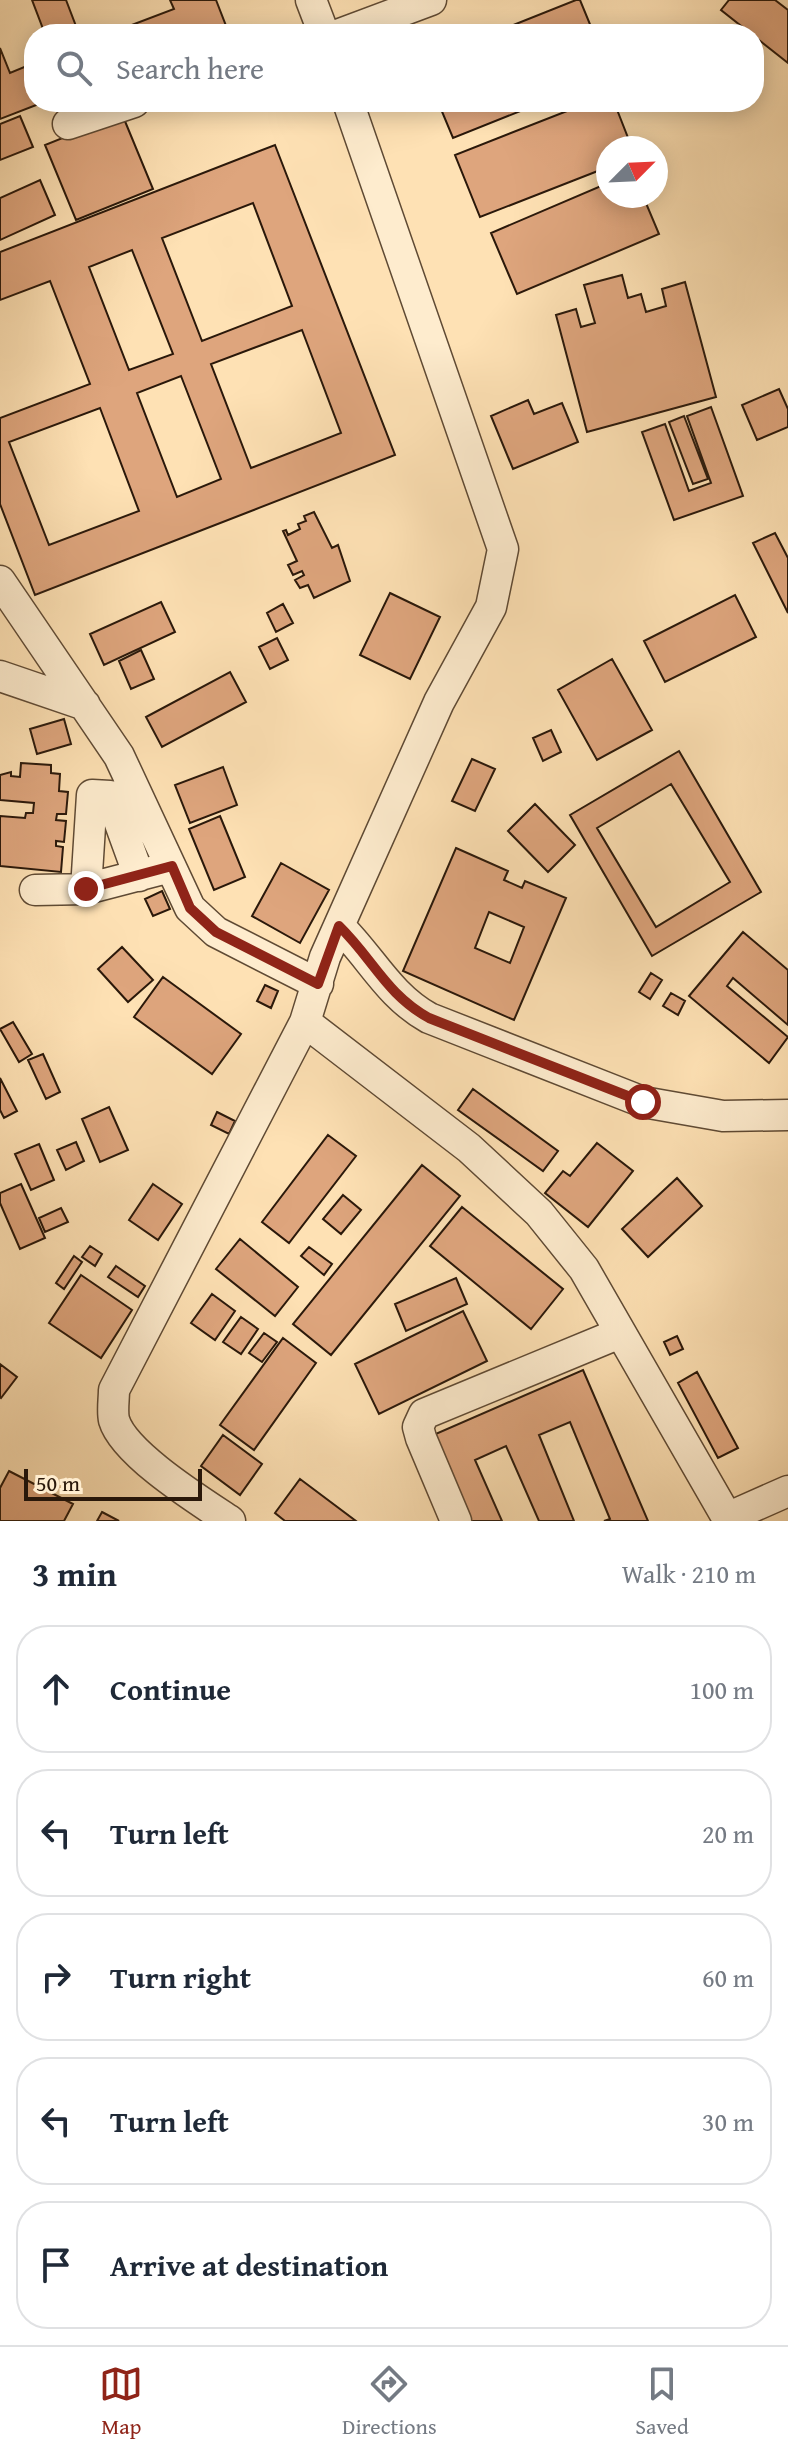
<!DOCTYPE html>
<html lang="en">
<head>
<meta charset="utf-8">
<style>
	body { margin:0; font-family:"Gentium Book Plus",serif; background:#f6f6f7; color:#1f2937 }
	.compass { position:absolute; left:596px; top:136px; width:72px; height:72px; border-radius:50%; background:#fff; box-shadow:0 4px 20px #0003; rotate:66deg }
	.scale { position:absolute; left:24px; bottom:20px; width:178px; box-sizing:border-box; padding-left:8px; border:4px solid #2a180a; border-top:0; font-size:22px; line-height:28px; white-space:nowrap; color:#2a180a; -webkit-text-stroke:6px #feecce; paint-order:stroke }
	.stop { position:absolute; width:24px; height:24px; margin:-18px; border:6px solid #8f2418; border-radius:50%; background:#fff }
	.stop.end { background:#8f2418; border-color:#fff; box-shadow:0 2px 8px #0008 }
	.list { margin:0; padding:0; list-style:none }
	h2 { display:flex; justify-content:space-between; align-items:center; height:104px; margin:0; padding:0 32px; font-size:34px }
	h2 small { font-size:26px; font-weight:400; color:#747a83 }
	.list li { display:grid; grid-template-columns:52px 1fr auto; gap:24px; align-items:center; box-sizing:border-box; height:128px; margin:0 16px 16px; padding:0 16px; border:2px solid #e0e1e3; border-radius:32px }
	.list b { display:block; font-size:30px; white-space:nowrap }
	.list em { font-size:26px; font-style:normal; color:#747a83 }
	.icon { flex:none; width:44px; height:44px; fill:none; stroke:currentColor; stroke-width:2; stroke-linecap:round; stroke-linejoin:round }
	.map { position:relative; flex:none; width:788px; height:1521px; overflow:hidden }
	.search { position:absolute; background:#fff; box-shadow:0 4px 20px #0003; left:24px; right:24px; top:24px; height:88px; display:flex; align-items:center; gap:20px; box-sizing:border-box; padding:0 28px; border-radius:32px; color:#747a83; font-size:30px }
	.sheet { height:824px; background:#fff }
	nav { display:flex; justify-content:space-around; align-items:center; box-sizing:border-box; height:112px; border-top:2px solid #e0e1e3; background:#fff; font-size:22px; color:#747a83 }
	nav a { display:grid; justify-items:center; gap:4px }
	nav .on { color:#8f2418 }
	.map>svg:first-child { display:block }
	.building { fill:#dea57d; stroke:#2a180a; stroke-width:2; fill-rule:evenodd }
	.lines { fill:none; stroke-linecap:round; stroke-linejoin:round }
	.minor-casing { stroke:#5f4a34; stroke-width:33 }
	.minor { stroke:#feecce; stroke-width:30 }
	.route { stroke:#8f2418; stroke-width:10 }
</style>
</head>
<body>
<div class="map">
<svg width="788" height="1521" viewBox="0 0 788 1521">
	<rect width="100%" height="100%" fill="#fee1b4"/>
	<filter id="stains"><feTurbulence type="fractalNoise" baseFrequency=".0025" numOctaves="4"/><feColorMatrix values="0 0 0 0 .2 0 0 0 0 .09 0 0 0 0 .02 0 0 0 .5 -.17"/></filter>
	<radialGradient id="worn" r=".72"><stop offset=".6" stop-color="#630" stop-opacity="0"/><stop offset="1" stop-color="#630" stop-opacity=".3"/></radialGradient>
	<path class="building" d="M32 0H66L79 34H45Z
		M170 0H216L228 31 219 34H108L174 9Z
		M576 0H580L594 34H491Z
		M729 0H775L788 10V63L721 10Z
		M0 48 10 73 34 63V102H44L0 119Z
		M438 102H543L453 138Z
		M590 102H614L632 148H608V167L480 217 455 155Z
		M122 114 153 189 76 220 45 145Z
		M20 116 33 147 0 160V124Z
		M275 145 395 455 35 595 0 504V418L90 384 50 281 0 300V252ZM253 203 292 306 202 341 162 238ZM132 250 173 354 129 370 89 267ZM302 330 341 433 251 468 211 364ZM181 376 221 479 177 497 137 393ZM100 408 139 511 49 545 9 442Z
		M40 180 55 215 0 240V198Z
		M608 183V196H643L659 234 517 294 491 233Z
		M622 275 628 298 641 294 646 312 666 306 662 289 685 282 716 397 587 432 556 315 576 309 581 327 595 323 584 285Z
		M779 389 788 409V427L757 440 742 405Z
		M528 400 534 414 562 403 578 442 513 469 491 416Z
		M711 407 743 496 674 520 642 432 665 424 689 491 711 483 687 416Z
		M684 416 708 479 693 484 669 422Z
		M314 512 332 548 338 545 350 581 314 598 308 585 300 588 295 580 304 575 302 571 293 575 288 565 297 561 283 531 286 530 288 535 300 529 298 524 306 521 304 516Z
		M775 533 788 558V613L753 543Z
		M390 593 440 617 410 679 360 655Z
		M735 595 756 637 665 682 644 641Z
		M161 602 175 632 104 665 90 634Z
		M283 604 293 623 276 632 267 613Z
		M277 638 288 660 270 669 259 647Z
		M141 650 154 679 131 689 119 661Z
		M612 659 652 730 597 760 558 690Z
		M230 672 246 702 162 747 146 717Z
		M64 719 71 744 37 754 30 729Z
		M551 730 561 752 543 761 533 738Z
		M679 751 761 892 652 956 570 815ZM671 784 730 882 656 927 597 828Z
		M472 759 495 769 475 811 452 801Z
		M21 763 51 765V773L60 774 59 791 68 792 66 814H57L56 820 66 821 64 842 56 841V846L63 847 61 872 0 866V816L25 818 26 813H33L34 803 0 800V775L11 772V776L20 777Z
		M223 767 237 805 190 823 175 785Z
		M535 804 575 845 548 872 508 831Z
		M220 816 245 877 214 890 189 829Z
		M456 848 508 871 504 880 522 888 525 881 566 898 514 1020 403 971ZM489 912 524 927 510 963 475 948Z
		M281 863 329 890 300 943 252 916Z
		M162 891 170 909 153 916 145 899Z
		M743 932 788 970V1025L733 978 727 986 788 1037 769 1063 689 996Z
		M122 947 153 980 128 1002 98 969Z
		M651 973 662 980 650 999 639 992Z
		M163 977 241 1034 212 1074 134 1017Z
		M265 985 278 991 271 1008 257 1001Z
		M671 993 685 1001 678 1015 663 1006Z
		M13 1022 32 1054 19 1062 0 1029Z
		M43 1054 60 1092 46 1099 28 1060Z
		M0 1078 17 1111 4 1118 0 1110Z
		M473 1089 558 1151 543 1171 458 1110Z
		M109 1107 128 1150 100 1162 82 1119Z
		M217 1112 235 1121 229 1134 211 1125Z
		M328 1135 356 1156 289 1243 262 1222Z
		M76 1142 84 1161 66 1170 57 1150Z
		M597 1143 633 1171 588 1227 545 1193 563 1171 570 1176Z
		M39 1144 54 1180 31 1190 15 1154Z
		M422 1165 460 1196 331 1355 293 1324Z
		M677 1178 702 1206 648 1257 622 1229Z
		M21 1184 45 1238 20 1249 0 1203V1193Z
		M153 1184 182 1204 158 1240 129 1220Z
		M343 1195 361 1210 341 1234 323 1219Z
		M462 1207 563 1289 531 1329 430 1246Z
		M61 1208 68 1222 45 1232 39 1218Z
		M240 1239 298 1287 275 1316 216 1269Z
		M90 1246 102 1254 95 1266 82 1257Z
		M309 1247 332 1264 324 1275 301 1256Z
		M74 1256 82 1262 64 1289 56 1283Z
		M116 1266 145 1286 138 1297 108 1277Z
		M81 1275 132 1310 101 1358 49 1323Z
		M456 1278 467 1304 406 1331 395 1304Z
		M212 1294 235 1311 215 1340 191 1323Z
		M463 1311 487 1361 379 1414 355 1364Z
		M241 1317 258 1329 241 1354 223 1342Z
		M264 1333 277 1342 262 1362 249 1353Z
		M677 1336 683 1349 670 1355 664 1342Z
		M283 1338 316 1363 254 1450 220 1425Z
		M0 1364 17 1377 1 1398 0 1397Z
		M583 1370 648 1521H604L610 1519 570 1422 539 1435 574 1521H539L506 1446 475 1460 502 1521H468L431 1436Z
		M697 1372 738 1448 718 1458 678 1383Z
		M223 1435 262 1464 240 1495 201 1466Z
		M9 1471 73 1504 64 1521H0V1488Z
		M300 1479 356 1521H285L275 1513Z
		M102 1512 119 1521H97Z"/>
	<g class="lines">
		<defs>
			<path id="minor" d="M311 0 324 34
				M340 34 431 0
				M68 124 134 102
				M0 581 119 756 190 908 216 932 318 984
				M0 676 85 705
				M86 889 92 795 110 796 139 876
				M35 890 86 889 159 870
				M339 926C371 957 388 995 429 1018L643 1102 723 1116 788 1115
				M305 1022 469 1148 539 1213 584 1269 729 1521
				M727 1518 788 1491
				M230 1521C200 1501 124 1454 114 1420 112 1411 114 1399 114 1390L305 1022 325 957 439 702 491 607 503 549 348 102
				M456 1521 421 1438 418 1427 424 1414 620 1333"/>
		</defs>
		<use href="#minor" class="minor-casing"/>
		<use href="#minor" class="minor"/>
	</g>
	<g class="lines">
		<path class="route" d="M86 889 172 866 190 908 216 932 318 984 339 926C373 959 386 994 429 1018L643 1102"/>
	</g>
	<rect width="100%" height="100%" filter="url(#stains)"/>
	<rect width="100%" height="100%" fill="url(#worn)"/>
</svg>
<svg class="compass" viewBox="-18 -18 36 36"><path d="M0-13l5 13h-10z" fill="#e53935"/><path d="M0 13l5-13h-10z" fill="#747a83"/></svg>
<div class="scale">50 m</div>
<div class="stop" style="left:643px;top:1102px"></div>
<div class="stop end" style="left:86px;top:889px"></div>
<div class="search"><svg class="icon" aria-label="search" viewBox="0 0 24 24"><circle cx="10" cy="10" r="6"/><path d="M15 15l6 6"/></svg>Search here</div>
</div>
<section class="sheet">
<h2>3 min<small>Walk · 210 m</small></h2>
<ul class="list">
<li><svg class="icon" aria-label="ahead" viewBox="0 0 24 24"><path d="M12 20V5M6 11l6-6 6 6"/></svg><div><b>Continue</b></div><em>100 m</em></li>
<li><svg class="icon" aria-label="left" viewBox="0 0 24 24"><path d="M17 20v-9H6M10 6l-5 5 5 5"/></svg><div><b>Turn left</b></div><em>20 m</em></li>
<li><svg class="icon" aria-label="right" viewBox="0 0 24 24"><path d="M7 20v-9h11M14 6l5 5-5 5"/></svg><div><b>Turn right</b></div><em>60 m</em></li>
<li><svg class="icon" aria-label="left" viewBox="0 0 24 24"><path d="M17 20v-9H6M10 6l-5 5 5 5"/></svg><div><b>Turn left</b></div><em>30 m</em></li>
<li><svg class="icon" aria-label="arrive" viewBox="0 0 24 24"><path d="M6 21V4h12l-3 4 3 4H6"/></svg><div><b>Arrive at destination</b></div></li>
</ul>
</section>
<nav>
<a class="on"><svg class="icon" aria-label="map" viewBox="0 0 24 24"><path d="M3 6l6-2 6 2 6-2v14l-6 2-6-2-6 2zM9 4v14M15 6v14"/></svg>Map</a>
<a><svg class="icon" aria-label="directions" viewBox="0 0 24 24"><path d="M12 3l9 9-9 9-9-9zM9 14v-3h6M13 9l2 2-2 2"/></svg>Directions</a>
<a><svg class="icon" aria-label="saved" viewBox="0 0 24 24"><path d="M7 4h10v16l-5-4-5 4z"/></svg>Saved</a>
</nav>
</body>
</html>
